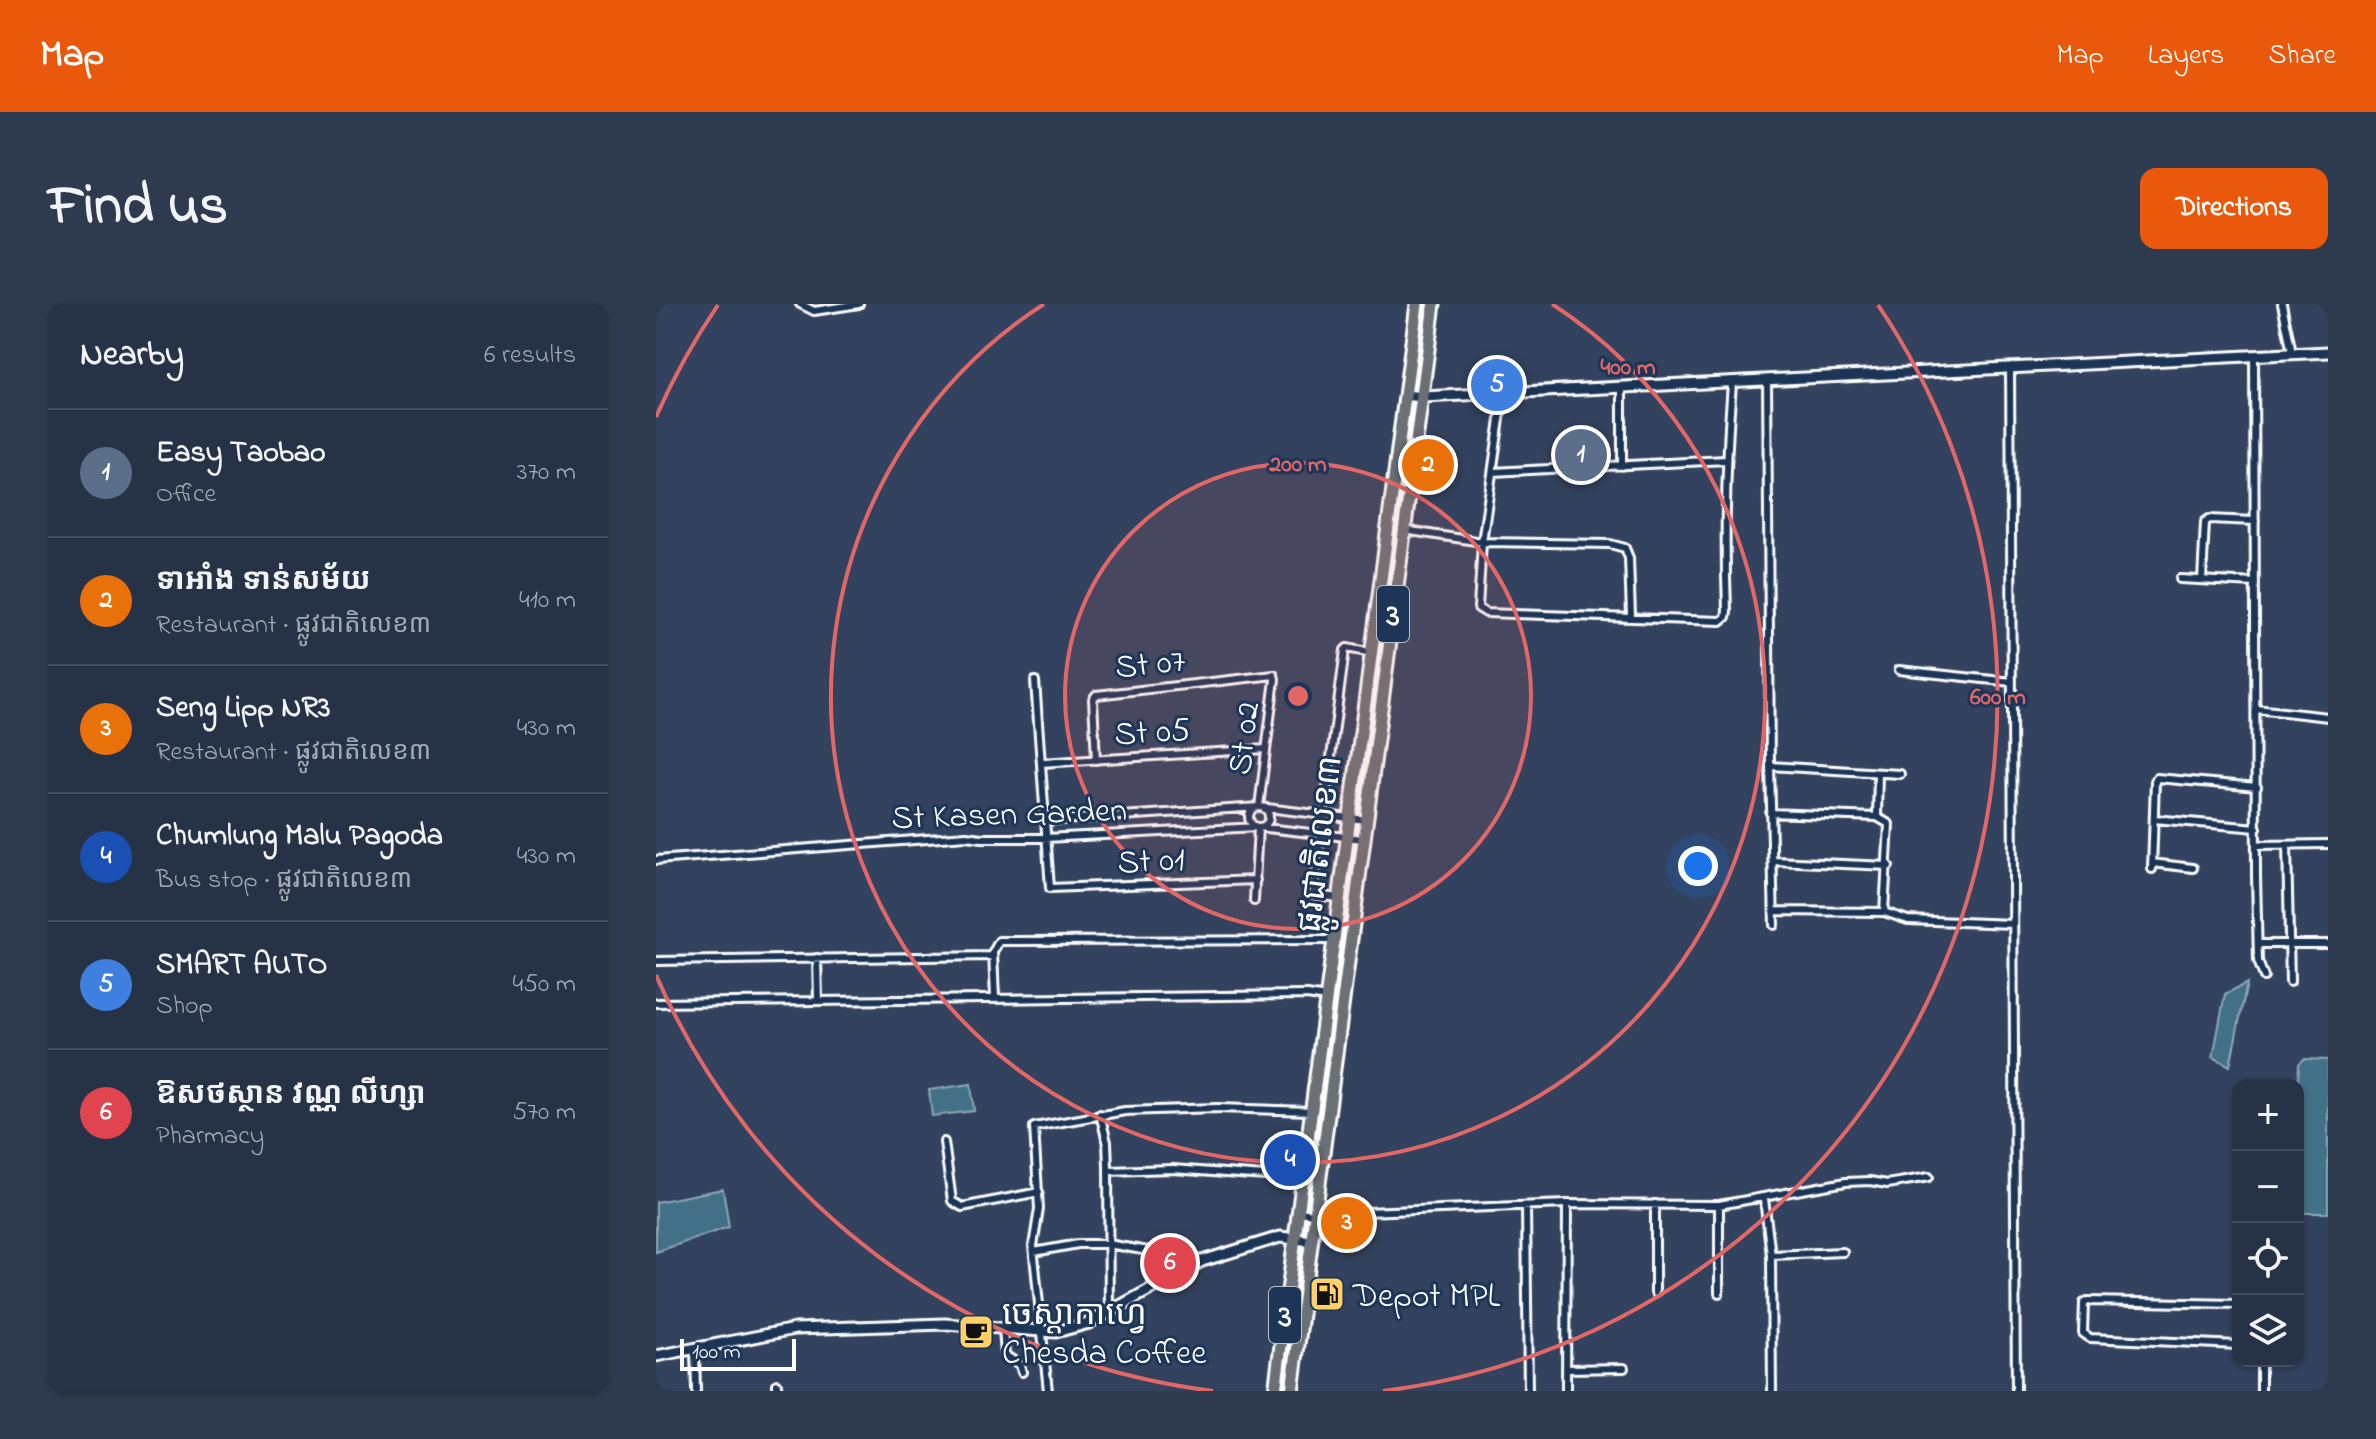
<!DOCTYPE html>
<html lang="en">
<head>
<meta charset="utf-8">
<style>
	body { margin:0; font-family:"Indie Flower","Noto Sans Khmer",sans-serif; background:#2e3a4d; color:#f1f3f6 }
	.controls { position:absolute; right:24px; bottom:24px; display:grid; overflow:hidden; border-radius:16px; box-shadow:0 2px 6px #0004 }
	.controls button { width:72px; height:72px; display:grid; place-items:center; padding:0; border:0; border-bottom:2px solid #424d5f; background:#263246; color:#f1f3f6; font:40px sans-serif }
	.scale { position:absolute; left:24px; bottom:20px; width:116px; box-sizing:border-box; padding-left:8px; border:4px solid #fff; border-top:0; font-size:22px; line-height:28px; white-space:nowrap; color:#fff; -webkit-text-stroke:6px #1d3557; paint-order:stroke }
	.you { position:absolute; left:1042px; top:562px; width:28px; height:28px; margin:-20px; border:6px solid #fff; border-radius:50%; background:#1a73e8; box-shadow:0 0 0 12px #1a73e833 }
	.badge { display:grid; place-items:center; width:52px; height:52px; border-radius:50%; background:#ea580c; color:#fff; font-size:26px; font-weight:700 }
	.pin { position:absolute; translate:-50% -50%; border:4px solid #fff; box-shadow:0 2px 8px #0006 }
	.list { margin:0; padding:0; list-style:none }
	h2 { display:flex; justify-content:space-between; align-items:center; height:104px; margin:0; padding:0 32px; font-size:34px }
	h2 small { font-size:26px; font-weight:400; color:#a4aab3 }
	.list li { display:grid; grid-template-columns:52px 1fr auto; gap:24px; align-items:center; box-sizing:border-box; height:128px; padding:0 32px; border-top:2px solid #424d5f }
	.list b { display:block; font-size:30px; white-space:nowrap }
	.list p { margin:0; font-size:26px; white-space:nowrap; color:#a4aab3 }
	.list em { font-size:26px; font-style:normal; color:#a4aab3 }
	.icon { flex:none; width:44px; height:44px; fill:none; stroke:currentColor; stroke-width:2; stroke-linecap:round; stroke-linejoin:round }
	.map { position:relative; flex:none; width:1672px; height:1087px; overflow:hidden; border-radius:16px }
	header { display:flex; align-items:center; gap:48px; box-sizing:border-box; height:112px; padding:0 40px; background:#ea580c; color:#fff }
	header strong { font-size:38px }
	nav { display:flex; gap:44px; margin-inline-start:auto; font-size:28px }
	.intro { display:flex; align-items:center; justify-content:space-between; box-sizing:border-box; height:192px; padding:0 48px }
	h1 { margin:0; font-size:56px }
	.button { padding:20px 36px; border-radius:16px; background:#ea580c; color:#fff; font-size:28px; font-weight:700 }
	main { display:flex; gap:48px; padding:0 48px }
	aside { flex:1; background:#263246; border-radius:16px; box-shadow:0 2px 6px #0004 }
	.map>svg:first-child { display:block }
	.water { fill:#426f87; stroke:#8ea9b7; stroke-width:2 }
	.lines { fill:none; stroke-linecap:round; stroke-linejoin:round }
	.street-casing { stroke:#fff; stroke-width:12 }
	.secondary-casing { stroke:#fff; stroke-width:15 }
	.highway-casing { stroke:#fff; stroke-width:17 }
	.street { stroke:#1d3557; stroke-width:6 }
	.secondary { stroke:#1d3557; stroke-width:9 }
	.highway { stroke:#6a7074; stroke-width:11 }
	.ring { fill:none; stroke:#e26868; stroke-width:4 }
	.labels { text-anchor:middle; stroke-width:6; stroke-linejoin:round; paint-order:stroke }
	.shield { fill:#1d3557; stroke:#bbc2cd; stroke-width:2 }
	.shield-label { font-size:32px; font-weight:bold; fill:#fff }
	.street-label { font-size:34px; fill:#fff; stroke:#1d3557 }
	.poi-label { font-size:34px; fill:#fff; stroke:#1d3557; text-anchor:start }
	.centre { fill:#e26868; stroke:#1d3557; stroke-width:4 }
	.ring-label { font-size:24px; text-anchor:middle; font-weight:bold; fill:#e26868; stroke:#1d3557; stroke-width:6; stroke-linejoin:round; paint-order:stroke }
</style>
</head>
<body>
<header>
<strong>Map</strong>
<nav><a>Map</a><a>Layers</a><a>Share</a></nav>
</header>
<div class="intro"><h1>Find us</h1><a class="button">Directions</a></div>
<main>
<aside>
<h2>Nearby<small>6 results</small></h2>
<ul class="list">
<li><span class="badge" style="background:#5c6f8a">1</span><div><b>Easy Taobao</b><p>Office</p></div><em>370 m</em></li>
<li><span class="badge" style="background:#e8710a">2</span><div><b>ទាអាំង ទាន់សម័យ</b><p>Restaurant · ផ្លូវជាតិលេខ៣</p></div><em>410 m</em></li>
<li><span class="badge" style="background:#e8710a">3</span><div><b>Seng Lipp NR3</b><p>Restaurant · ផ្លូវជាតិលេខ៣</p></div><em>430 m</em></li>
<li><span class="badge" style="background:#1a4fb4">4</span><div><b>Chumlung Malu Pagoda</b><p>Bus stop · ផ្លូវជាតិលេខ៣</p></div><em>430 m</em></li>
<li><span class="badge" style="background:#3f7fe0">5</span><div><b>SMART AUTO</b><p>Shop</p></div><em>450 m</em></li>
<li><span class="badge" style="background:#e0444e">6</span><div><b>ឱសថស្ថាន វណ្ណ លីហ្សា</b><p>Pharmacy</p></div><em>570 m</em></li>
</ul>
</aside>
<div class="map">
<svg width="1672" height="1087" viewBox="0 0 1672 1087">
	<rect width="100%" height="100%" fill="#33425e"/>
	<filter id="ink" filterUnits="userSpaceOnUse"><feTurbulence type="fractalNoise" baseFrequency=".0125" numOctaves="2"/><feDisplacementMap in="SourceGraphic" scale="16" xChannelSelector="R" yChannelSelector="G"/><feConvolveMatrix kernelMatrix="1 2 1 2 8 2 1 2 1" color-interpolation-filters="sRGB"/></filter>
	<g filter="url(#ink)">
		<path class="water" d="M1591 679 1574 762 1557 753 1569 690Z
			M1648 755 1672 756V909H1642V781L1643 760Z
			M315 780 318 807 276 812 273 786Z
			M67 885 73 923 0 948V898Z"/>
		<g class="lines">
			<defs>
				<path id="street" d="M144 0 158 7 203 0
					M1626 0 1636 49
					M1598 51 1600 572 1602 657 1608 673
					M1354 64 1360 1087
					M1111 77 1114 462
					M966 85V162
					M848 88 826 238 822 304 830 309 1065 317 1070 313 1071 307C1068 230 1070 155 1076 79
					M837 168 1070 156
					M748 226 826 238 954 240 969 244 973 254 975 312
					M1524 275 1599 279
					M1546 276 1549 218 1553 215 1599 217
					M1243 366 1356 378
					M379 377 394 584 600 576
					M1600 405 1672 413
					M440 456 437 395 440 391 618 371 619 375 603 503
					M385 459 610 445
					M593 513a10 10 0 1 1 20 0a10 10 0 1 1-20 0Z
					M1114 509 1221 513 1233 520 1228 608
					M1221 513 1222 469
					M1498 515 1601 524
					M388 517 603 503 710 516
					M1601 541 1672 540
					M1631 541 1634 678
					M0 556 310 532 326 534H389L602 523 707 535
					M1118 557 1233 562
					M1496 559 1537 564
					M1496 565 1499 477 1501 474 1601 483
					M684 594 657 591 689 346 691 344 716 349
					M598 597 602 523
					M1118 607 1228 608 1252 616 1357 620
					M1118 621 1114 462 1244 470
					M1602 640H1672
					M161 654 162 696
					M0 657 337 652
					M339 695 337 648 343 637 678 636
					M0 699 651 691 671 694
					M444 810 451 838 452 863 453 1007
					M288 838 296 897 306 903 383 888
					M452 867 517 865 647 875
					M1108 895 1115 951 1116 1087
					M999 900V989
					M870 902 872 1087
					M642 908 659 910 911 900 1063 901 1190 878 1214 877 1231 880 1273 873
					M378 948 422 940H452L544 956
					M1115 951 1187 948
					M1063 989V901
					M1582 1000 1432 997 1428 999 1427 1029 1434 1034 1582 1041
					M347 1024 349 1051 364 1061 366 1068
					M39 1044 40 1087
					M1605 1057V1087
					M910 1065 968 1064
					M121 1080V1087
					M392 1087 377 942 383 905 378 823 469 807 561 804 655 807
					M910 1087 911 900"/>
				<path id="secondary" d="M749 91 766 93 1672 48
					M0 1052 139 1025 289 1020 400 1028 433 1019 546 957 624 933 655 937"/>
				<path id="highway" d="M619 1087 761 0
					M636 1087 778 0"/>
			</defs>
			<use href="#street" class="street-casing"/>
			<use href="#secondary" class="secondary-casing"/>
			<use href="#highway" class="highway-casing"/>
			<use href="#street" class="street"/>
			<use href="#secondary" class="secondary"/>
			<use href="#highway" class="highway"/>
		</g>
	</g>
	<circle cx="642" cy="392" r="233" fill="#e26868" fill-opacity=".12"/>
	<g class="ring">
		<circle cx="642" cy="392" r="233"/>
		<path d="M896 0A467 467 0 1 1 388 0"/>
		<path d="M557 1087A700 700 0 0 1 0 671M0 113A700 700 0 0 1 62 1M1222 1A700 700 0 0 1 727 1087"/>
	</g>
	<defs>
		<symbol id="fuel-square" viewBox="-11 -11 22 22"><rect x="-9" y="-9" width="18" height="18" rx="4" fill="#ffd166" stroke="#1d3557"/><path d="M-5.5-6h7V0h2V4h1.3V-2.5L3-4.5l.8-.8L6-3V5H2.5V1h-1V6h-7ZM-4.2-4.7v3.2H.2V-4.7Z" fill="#111"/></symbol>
		<symbol id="cafe-square" viewBox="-11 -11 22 22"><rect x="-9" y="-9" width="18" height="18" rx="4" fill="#ffd166" stroke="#1d3557"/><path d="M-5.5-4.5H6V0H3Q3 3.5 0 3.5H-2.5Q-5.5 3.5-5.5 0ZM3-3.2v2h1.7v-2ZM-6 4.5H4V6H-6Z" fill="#111"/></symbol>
	</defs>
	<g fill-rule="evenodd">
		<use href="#fuel-square" x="651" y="970" width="40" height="40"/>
		<use href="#cafe-square" x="300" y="1008" width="40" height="40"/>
	</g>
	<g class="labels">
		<g class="shield">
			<rect x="721" y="282" width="32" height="56" rx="6"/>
			<rect x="613" y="983" width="32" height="56" rx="6"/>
		</g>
		<g class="shield-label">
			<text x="737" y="321">3</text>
			<text x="629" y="1022">3</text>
		</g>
		<g class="street-label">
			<text transform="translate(494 358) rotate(-6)" y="12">St 07</text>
			<text transform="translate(496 426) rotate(-4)" y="12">St 05</text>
			<text transform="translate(586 434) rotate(-83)" y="12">St 02</text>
			<text transform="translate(353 508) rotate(-2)" y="12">St Kasen Garden</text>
			<text transform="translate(662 540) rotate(-83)" y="12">ផ្លូវជាតិលេខ៣</text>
			<text transform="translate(495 555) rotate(-3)" y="12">St 01</text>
		</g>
		<g class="poi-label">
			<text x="697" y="1002">Depot MPL</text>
			<text x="346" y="1020">ចេស្ដាកាហ្វេ<tspan x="346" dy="39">Chesda Coffee</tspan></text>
		</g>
	</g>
	<circle cx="642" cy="392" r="12" class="centre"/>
	<g class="ring-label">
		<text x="972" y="70">400 m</text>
		<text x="642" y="167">200 m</text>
		<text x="1342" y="400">600 m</text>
	</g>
</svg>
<div class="controls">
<button>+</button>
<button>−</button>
<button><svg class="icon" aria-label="locate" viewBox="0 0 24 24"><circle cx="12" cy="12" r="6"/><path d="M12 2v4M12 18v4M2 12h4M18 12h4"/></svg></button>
<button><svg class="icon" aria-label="layers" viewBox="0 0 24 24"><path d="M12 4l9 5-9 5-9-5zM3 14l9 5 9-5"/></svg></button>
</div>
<div class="scale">100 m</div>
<div class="you"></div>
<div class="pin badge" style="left:925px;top:151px;background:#5c6f8a">1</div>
<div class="pin badge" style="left:772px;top:161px;background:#e8710a">2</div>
<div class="pin badge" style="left:691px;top:919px;background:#e8710a">3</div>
<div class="pin badge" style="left:634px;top:856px;background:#1a4fb4">4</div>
<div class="pin badge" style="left:841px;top:81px;background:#3f7fe0">5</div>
<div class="pin badge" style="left:514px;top:959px;background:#e0444e">6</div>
</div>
</main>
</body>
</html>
